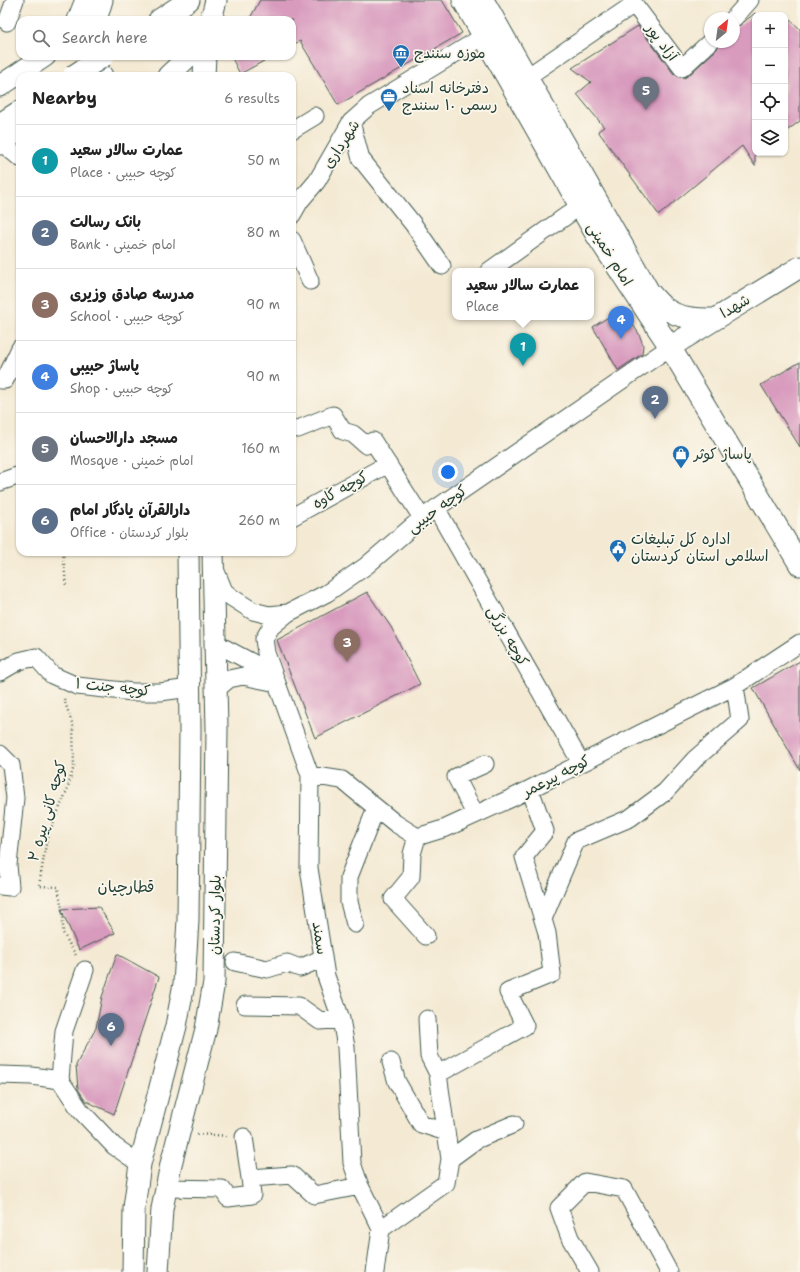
<!DOCTYPE html>
<html lang="en">
<head>
<meta charset="utf-8">
<style>
	body { margin:0; font-family:"Shantell Sans","Playpen Sans Arabic",sans-serif; background:#f6f6f6; color:#222 }
	.controls { position:absolute; right:12px; top:12px; display:grid; overflow:hidden; border-radius:8px; box-shadow:0 1px 3px #0004 }
	.controls button { width:36px; height:36px; display:grid; place-items:center; padding:0; border:0; border-bottom:1px solid #e0e0e0; background:#fff; color:#222; font:20px sans-serif }
	.compass { position:absolute; left:704px; top:12px; width:36px; height:36px; border-radius:50%; background:#fff; box-shadow:0 1px 3px #0004; rotate:29deg }
	.you { position:absolute; left:448px; top:472px; width:14px; height:14px; margin:-10px; border:3px solid #fff; border-radius:50%; background:#1a73e8; box-shadow:0 0 0 6px #1a73e833 }
	.badge { display:grid; place-items:center; width:26px; height:26px; border-radius:50%; background:#d93025; color:#fff; font-size:13px; font-weight:700 }
	.pin { position:absolute; translate:-50% -33px; filter:drop-shadow(0 1px 2px #0008) }
	.pin::after { content:''; position:absolute; top:21px; width:14px; height:12px; background:inherit; clip-path:polygon(0 0,100% 0,50% 100%) }
	.popup { position:absolute; left:452px; top:268px; width:142px; height:52px; box-sizing:border-box; display:grid; place-content:center; border-radius:8px; background:#fff; filter:drop-shadow(0 1px 3px #0005); font-size:13px; white-space:nowrap; color:#767676 }
	.popup b { font-size:15px; color:#222 }
	.popup::after { content:''; position:absolute; left:50%; top:100%; margin-left:-8px; border:8px solid transparent; border-top-color:#fff }
	.list { margin:0; padding:0; list-style:none }
	h2 { display:flex; justify-content:space-between; align-items:center; height:52px; margin:0; padding:0 16px; font-size:17px }
	h2 small { font-size:13px; font-weight:400; color:#767676 }
	.list li { display:grid; grid-template-columns:26px 1fr auto; gap:12px; align-items:center; box-sizing:border-box; height:72px; padding:0 16px; border-top:1px solid #e0e0e0 }
	.list b { display:block; font-size:15px; white-space:nowrap }
	.list p { margin:0; font-size:13px; white-space:nowrap; color:#767676 }
	.list em { font-size:13px; font-style:normal; color:#767676 }
	.icon { flex:none; width:22px; height:22px; fill:none; stroke:currentColor; stroke-width:2; stroke-linecap:round; stroke-linejoin:round }
	.map { position:relative; flex:none; width:800px; height:1272px; overflow:hidden }
	.search { position:absolute; background:#fff; box-shadow:0 1px 3px #0004; left:16px; top:16px; width:280px; height:44px; display:flex; align-items:center; gap:10px; box-sizing:border-box; padding:0 14px; border-radius:12px; color:#767676; font-size:15px }
	.panel { position:absolute; background:#fff; box-shadow:0 1px 3px #0004; left:16px; top:72px; width:280px; height:484px; border-radius:12px }
	.map>svg:first-child { display:block }
	.building { fill:#d89abd }
	.lines { fill:none; stroke-linecap:round; stroke-linejoin:round }
	.minor-casing { stroke:#3f574c; stroke-width:19 }
	.major-casing { stroke:#3f574c; stroke-width:23 }
	.path { stroke:#3f574c; stroke-width:2.5; stroke-dasharray:1 3; stroke-linecap:butt }
	.minor { stroke:#fff; stroke-width:17 }
	.major { stroke:#fff; stroke-width:21 }
	.major-bridge-casing { stroke:#3f574c; stroke-width:23; stroke-linecap:butt }
	.major-bridge { stroke:#fff; stroke-width:21 }
	.labels { text-anchor:middle; stroke-width:3.5; stroke-linejoin:round; paint-order:stroke }
	.street-label { font-size:15px; fill:#1f3d34; stroke:#fbf7ec }
	.poi-label { font-size:15px; fill:#1f3d34; stroke:#fbf7ec; text-anchor:start }
	.neighbourhood-label { font-size:16px; fill:#1f3d34; stroke:#fbf7ec }
</style>
</head>
<body>
<div class="map">
<svg width="800" height="1272" viewBox="0 0 800 1272">
	<rect width="100%" height="100%" fill="#fbf7ec"/>
	<filter id="ink" filterUnits="userSpaceOnUse"><feTurbulence type="fractalNoise" baseFrequency=".025" numOctaves="2"/><feDisplacementMap in="SourceGraphic" scale="8" xChannelSelector="R" yChannelSelector="G"/><feConvolveMatrix kernelMatrix="1 2 1 2 8 2 1 2 1" color-interpolation-filters="sRGB"/></filter>
	<filter id="wash" filterUnits="userSpaceOnUse"><feTurbulence type="fractalNoise" baseFrequency=".012" numOctaves="4" result="noise"/><feDisplacementMap in="SourceGraphic" scale="16" xChannelSelector="R" yChannelSelector="G"/><feGaussianBlur stdDeviation="0.9" result="paint"/><feColorMatrix in="noise" values="0 0 0 0 0 0 0 0 0 0 0 0 0 0 0 0 0 1.4 0 .05"/><feComposite in="paint" operator="in"/></filter>
	<g filter="url(#wash)">
		<rect width="100%" height="100%" fill="#f4ead4"/>
		<g id="blocks">
			<path class="building" d="M260 0H442L462 33 338 105 300 41 292 45V20H249Z
				M755 13V166L742 146 659 215 598 131 604 127 577 94 591 82 572 68 638 26 674 74 679 77 684 78 689 75 717 49 720 42H734V30Z
				M785 15 800 29V121L785 132Z
				M231 56H273L240 74Z
				M622 308 639 334 643 345 642 354 618 370 593 327Z
				M800 362V447L761 385Z
				M367 592 391 627 420 684 315 738 277 640Z
				M800 661V770L753 688Z
				M99 907 115 933 79 950 61 909Z
				M117 954 159 977 114 1114 86 1101 78 1089 76 1065 96 1028 102 997Z"/>
		</g>
	</g>
	<g filter="url(#ink)">
		<use href="#blocks" fill-opacity="0" stroke="#3f574c" stroke-width="1"/>
		<g class="lines">
			<defs>
				<path id="minor" d="M631 0 682 68 710 42
					M734 18 750 0
					M7 22 15 0
					M527 77 634 4
					M351 122 361 159 413 224 442 266
					M292 130 315 116
					M2 143 20 158
					M292 215 300 201 317 181 351 122 369 106 484 36
					M292 240 310 281
					M489 271 580 206
					M0 380H5L20 348
					M298 429 333 415 343 431 353 434 366 445 373 441 422 518
					M0 482 20 475
					M436 508 581 763
					M292 517 388 464
					M215 569 224 591 231 597 253 611 269 615 288 613 327 593 366 566 422 518 670 347
					M288 613 271 627 264 639 266 653 310 775 309 868 326 976 341 1019 346 1047 352 1163 360 1186 381 1229 375 1272
					M215 643 253 663 262 672 277 683
					M0 672 19 661 36 657 52 675 77 686 133 692H160L190 688
					M217 689 229 679 243 676 272 682
					M0 754 11 765 15 798 8 865 10 887 0 886
					M310 775 342 780 395 823 417 837 446 828 514 797 735 686 800 643
					M475 814 456 777 485 764
					M417 837 412 854 411 877 393 899 426 936
					M543 919 576 841 630 818 665 792 695 759 740 720 735 686
					M355 924 349 902V877L376 808
					M235 962 267 969 287 963 300 968 323 958
					M85 970 64 1031 60 1080 80 1110 114 1146 140 1164
					M245 1005 299 1006 320 1021 341 1019
					M427 1019 429 1056 438 1074
					M391 1062 397 1082 421 1124 446 1132
					M0 1075 32 1076 60 1080
					M244 1137 250 1178
					M450 1159 438 1074 525 1026 508 992 552 974 547 933 524 857 545 831 530 789
					M167 1188 222 1189 228 1198 252 1195 250 1178 292 1175 314 1195 360 1186
					M381 1229 446 1183 450 1159 476 1140 514 1124
					M590 1272 570 1238 559 1208 585 1182 624 1189 669 1272"/>
				<path id="major" d="M463 0 597 236 670 347 800 565
					M483 0 649 292C654 297 659 304 665 308 679 319 698 319 714 319
					M78 20 86 0
					M96 20 102 0
					M159 20 189 0
					M210 20 213 12 216 0
					M93 56 95 65 102 76
					M168 76 189 56
					M204 76 205 56
					M0 86 45 56
					M0 124 20 111
					M0 144 20 130
					M670 347 800 267
					M133 1272 134 1208 140 1164 176 1026 184 984 188 920 190 730 188 552
					M158 1272 162 1209 171 1164 206 1029 214 982 217 729 213 552"/>
			</defs>
			<use href="#minor" class="minor-casing"/>
			<use href="#major" class="major-casing"/>
			<path class="path" d="M63 552 66 586
				M64 699 73 726 74 766 67 790 47 838 39 886 58 887 63 915V933L77 957
				M197 1134 228 1136"/>
			<use href="#minor" class="minor"/>
			<use href="#major" class="major"/>
			<defs>
				<path id="major-bridge" d="M73 76 104 56"/>
			</defs>
			<use href="#major-bridge" class="major-bridge-casing"/>
			<use href="#major-bridge" class="major-bridge"/>
		</g>
	</g>
	<defs>
		<symbol id="museum-pin" viewBox="-11 -11 22 30"><path d="M0 17L-7.5 6A9.5 9.5 0 1 1 7.5 6Z" fill="#1f6fb2" stroke="#fbf7ec"/><path d="M0-6L6-3V-2H-6V-3ZM-5-1h2V3h-2ZM-1-1h2V3h-2ZM3-1h2V3H3ZM-6 4H6V6H-6Z" fill="#fff"/></symbol>
		<symbol id="office-pin" viewBox="-11 -11 22 30"><path d="M0 17L-7.5 6A9.5 9.5 0 1 1 7.5 6Z" fill="#1f6fb2" stroke="#fbf7ec"/><path d="M-6-3h4V-5.5h4V-3h4V5H-6ZM-1-4.5V-3h2v-1.5ZM-6 0V1H6V0Z" fill="#fff"/></symbol>
		<symbol id="shop-pin" viewBox="-11 -11 22 30"><path d="M0 17L-7.5 6A9.5 9.5 0 1 1 7.5 6Z" fill="#1f6fb2" stroke="#fbf7ec"/><path d="M-5-2.5h2.3a2.7 3.5 0 0 1 5.4 0H5L5.5 6h-11ZM-1.5-2.5h3a1.5 2.3 0 0 0-3 0Z" fill="#fff"/></symbol>
		<symbol id="civic-pin" viewBox="-11 -11 22 30"><path d="M0 17L-7.5 6A9.5 9.5 0 1 1 7.5 6Z" fill="#1f6fb2" stroke="#fbf7ec"/><path d="M-.6-6.5H3V-4.5H.6V-3L4-1V1h2V6H-6V1h2V-1L-.6-3ZM-1.2 2.5V6h2.4V2.5Z" fill="#fff"/></symbol>
	</defs>
	<g fill-rule="evenodd">
		<use href="#museum-pin" x="391" y="43" width="20" height="27"/>
		<use href="#office-pin" x="379" y="87" width="20" height="27"/>
		<use href="#shop-pin" x="671" y="444" width="20" height="27"/>
		<use href="#civic-pin" x="608" y="538" width="20" height="27"/>
	</g>
	<g class="labels">
		<g class="street-label">
			<text transform="translate(662 42) rotate(53)" y="5">آزاد پور</text>
			<text transform="translate(341 144) rotate(-57)" y="5">شهرداری</text>
			<text transform="translate(610 254) rotate(58)" y="5">امام خمینی</text>
			<text transform="translate(735 306) rotate(-31)" y="5">شهدا</text>
			<text transform="translate(340 490) rotate(-29)" y="5">کوچه کاوه</text>
			<text transform="translate(437 509) rotate(-36)" y="5">کوچه حبیبی</text>
			<text transform="translate(508 636) rotate(60)" y="5">کوچه بزرگی</text>
			<text transform="translate(113 687) rotate(6)" y="5">کوچه جنت ۱</text>
			<text transform="translate(556 776) rotate(-27)" y="5">کوچه پیرعمر</text>
			<text transform="translate(47 811) rotate(-74)" y="5">کوچه کانی پیره ۲</text>
			<text transform="translate(215 915) rotate(-89)" y="5">بلوار کردستان</text>
			<text transform="translate(320 938) rotate(81)" y="5">سمند</text>
		</g>
		<g class="poi-label">
			<text x="414" y="58">موزه سنندج</text>
			<text x="402" y="93">دفترخانه اسناد<tspan x="402" dy="17">رسمی ۱۰ سنندج</tspan></text>
			<text x="694" y="459">پاساژ کوثر</text>
			<text x="631" y="544">اداره کل تبلیغات<tspan x="631" dy="17">اسلامی استان کردستان</tspan></text>
		</g>
		<g class="neighbourhood-label">
			<text x="126" y="892">قطارچیان</text>
		</g>
	</g>
</svg>
<div class="controls">
<button>+</button>
<button>−</button>
<button><svg class="icon" aria-label="locate" viewBox="0 0 24 24"><circle cx="12" cy="12" r="6"/><path d="M12 2v4M12 18v4M2 12h4M18 12h4"/></svg></button>
<button><svg class="icon" aria-label="layers" viewBox="0 0 24 24"><path d="M12 4l9 5-9 5-9-5zM3 14l9 5 9-5"/></svg></button>
</div>
<svg class="compass" viewBox="-18 -18 36 36"><path d="M0-13l5 13h-10z" fill="#e53935"/><path d="M0 13l5-13h-10z" fill="#767676"/></svg>
<div class="you"></div>
<div class="pin badge" style="left:523px;top:366px;background:#0f9aa8">1</div>
<div class="popup"><b>عمارت سالار سعید</b>Place</div>
<div class="pin badge" style="left:655px;top:419px;background:#5c6f8a">2</div>
<div class="pin badge" style="left:347px;top:662px;background:#8d6e63">3</div>
<div class="pin badge" style="left:621px;top:339px;background:#3f7fe0">4</div>
<div class="pin badge" style="left:646px;top:110px;background:#6b7280">5</div>
<div class="pin badge" style="left:111px;top:1046px;background:#5c6f8a">6</div>
<div class="search"><svg class="icon" aria-label="search" viewBox="0 0 24 24"><circle cx="10" cy="10" r="6"/><path d="M15 15l6 6"/></svg>Search here</div>
<section class="panel">
<h2>Nearby<small>6 results</small></h2>
<ul class="list">
<li><span class="badge" style="background:#0f9aa8">1</span><div><b>عمارت سالار سعید</b><p>Place · کوچه حبیبی</p></div><em>50 m</em></li>
<li><span class="badge" style="background:#5c6f8a">2</span><div><b>بانک رسالت</b><p>Bank · امام خمینی</p></div><em>80 m</em></li>
<li><span class="badge" style="background:#8d6e63">3</span><div><b>مدرسه صادق وزیری</b><p>School · کوچه حبیبی</p></div><em>90 m</em></li>
<li><span class="badge" style="background:#3f7fe0">4</span><div><b>پاساژ حبیبی</b><p>Shop · کوچه حبیبی</p></div><em>90 m</em></li>
<li><span class="badge" style="background:#6b7280">5</span><div><b>مسجد دارالاحسان</b><p>Mosque · امام خمینی</p></div><em>160 m</em></li>
<li><span class="badge" style="background:#5c6f8a">6</span><div><b>دارالقرآن یادگار امام</b><p>Office · بلوار کردستان</p></div><em>260 m</em></li>
</ul>
</section>
</div>
</body>
</html>
